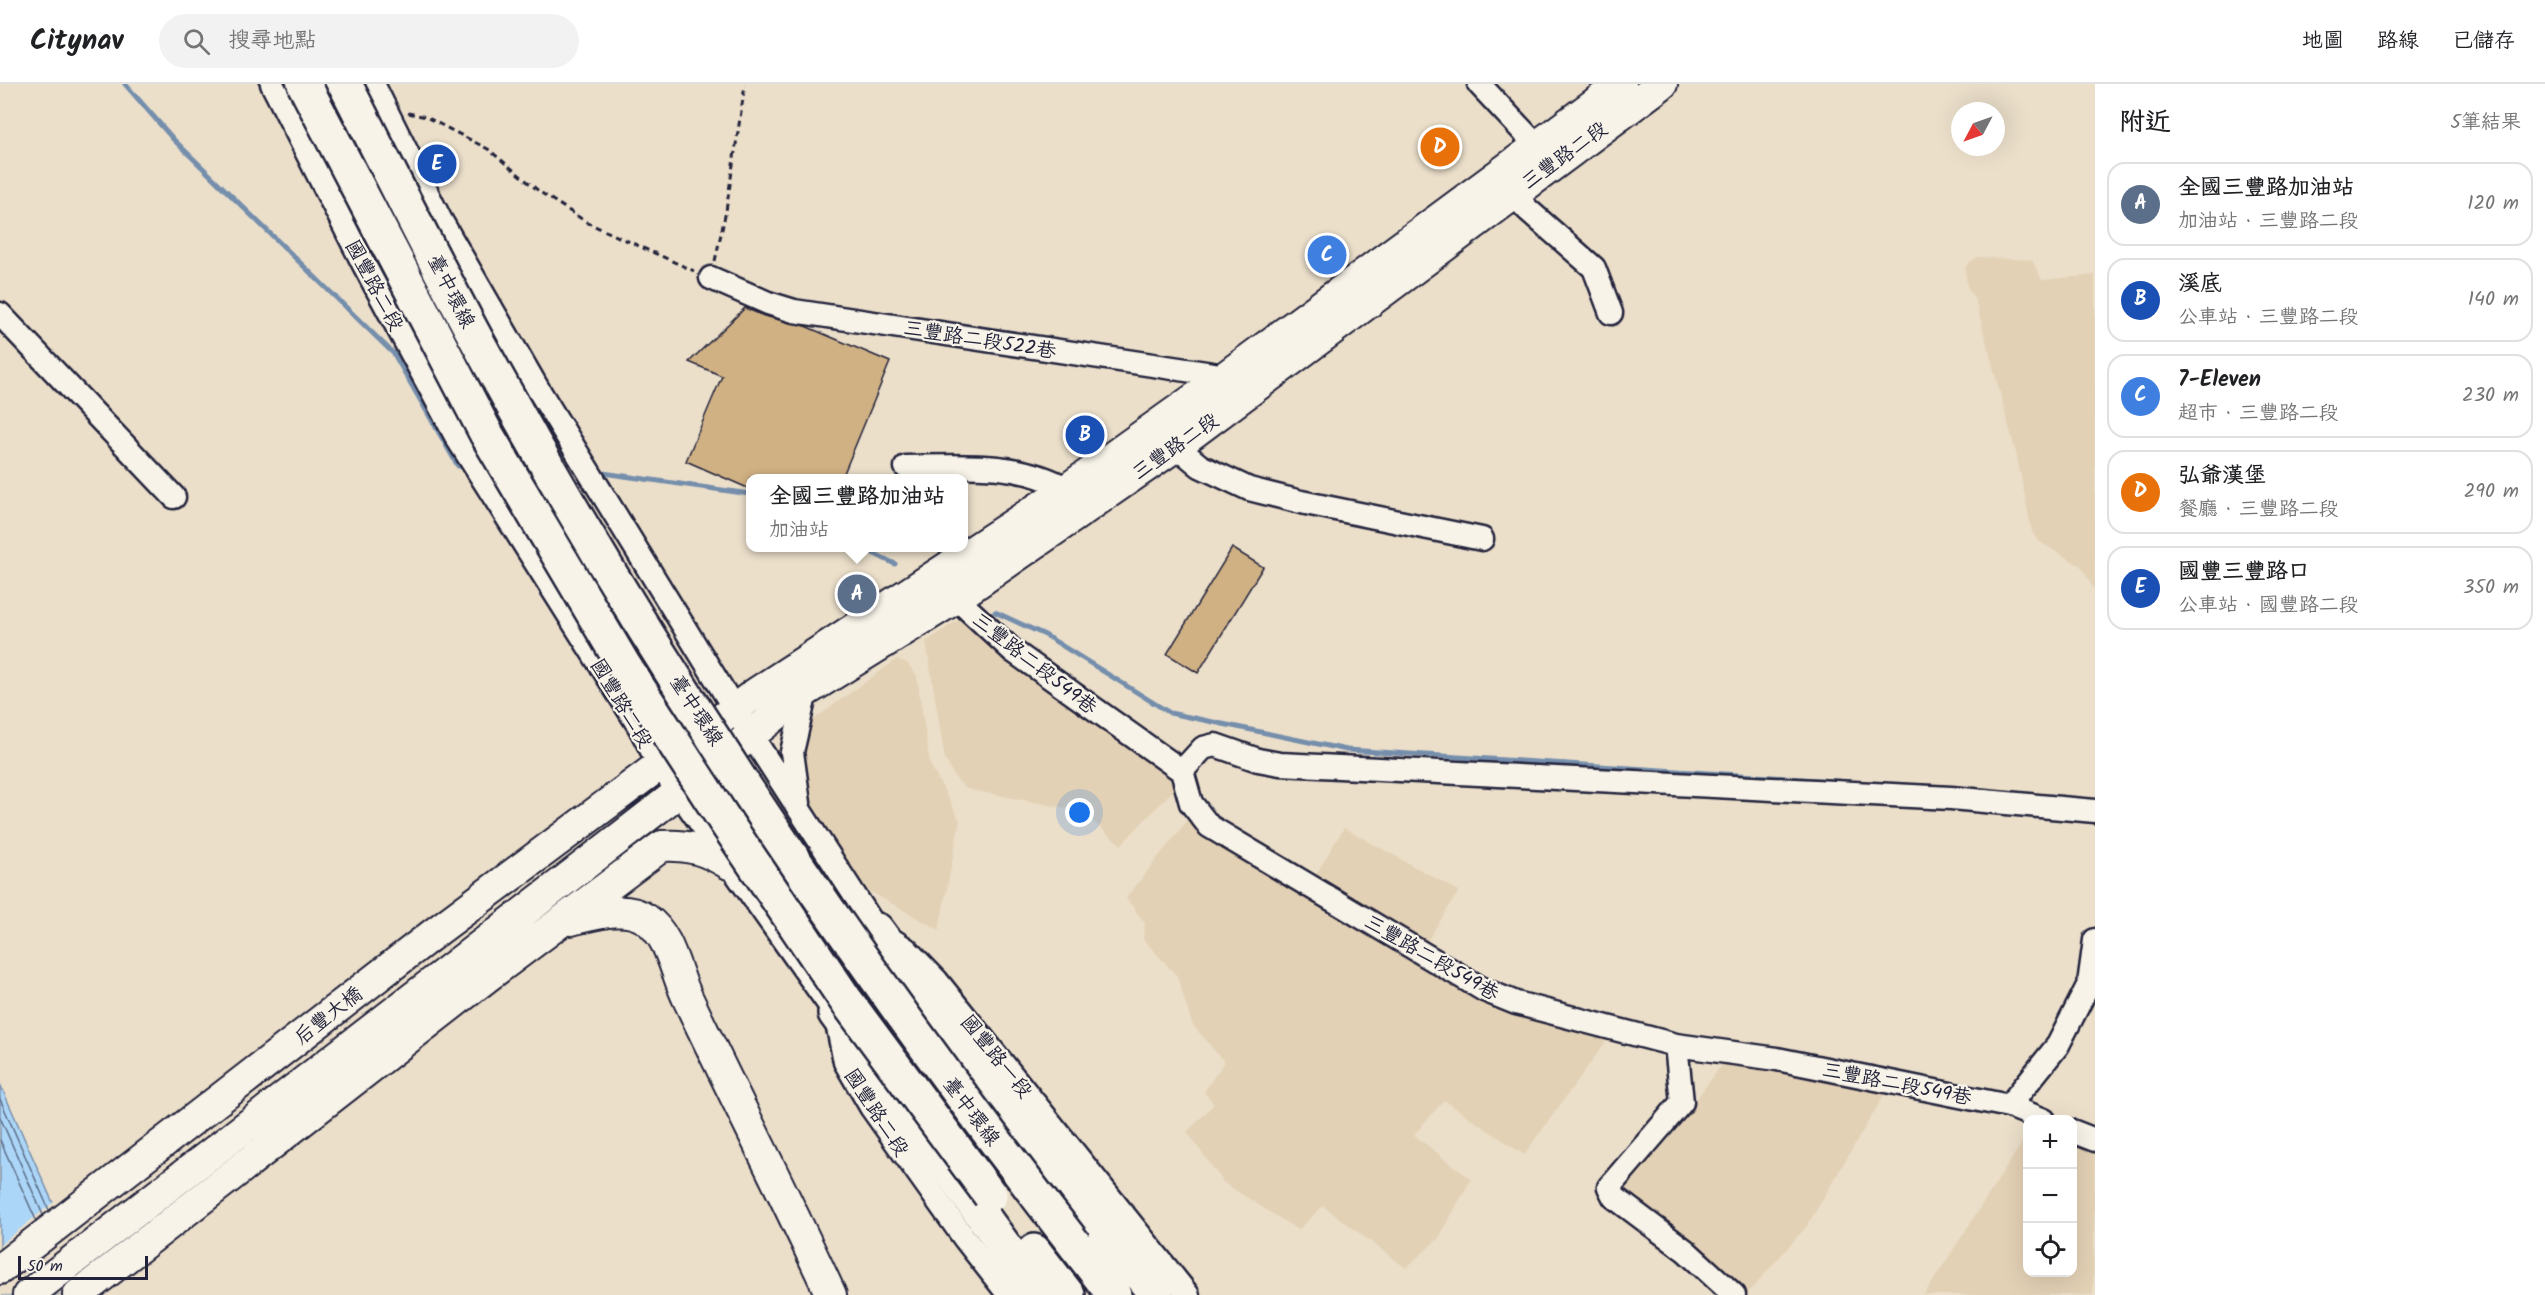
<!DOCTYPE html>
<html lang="zh-TW">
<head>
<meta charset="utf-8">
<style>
	body { margin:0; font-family:Kalam,"LXGW WenKai TC",sans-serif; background:#f2f2f2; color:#202124 }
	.controls { position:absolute; right:18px; bottom:18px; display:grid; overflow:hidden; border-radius:12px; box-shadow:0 6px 24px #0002 }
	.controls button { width:54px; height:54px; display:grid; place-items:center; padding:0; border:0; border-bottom:2px solid #e0e0e0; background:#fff; color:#202124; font:30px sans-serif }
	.compass { position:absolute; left:1951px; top:18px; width:54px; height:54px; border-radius:50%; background:#fff; box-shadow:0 6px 24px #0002; rotate:229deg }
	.scale { position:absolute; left:18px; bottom:15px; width:130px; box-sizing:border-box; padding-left:6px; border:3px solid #22223b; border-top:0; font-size:16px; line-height:21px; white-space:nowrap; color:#22223b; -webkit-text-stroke:4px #f7f3e8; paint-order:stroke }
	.you { position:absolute; left:1080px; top:729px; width:21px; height:21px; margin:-15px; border:4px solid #fff; border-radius:50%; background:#1a73e8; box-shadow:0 0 0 9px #1a73e833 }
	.badge { display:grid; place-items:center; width:39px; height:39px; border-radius:50%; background:#1f6fb2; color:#fff; font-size:20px; font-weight:700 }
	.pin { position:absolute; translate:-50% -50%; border:3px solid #fff; box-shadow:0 2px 6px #0006 }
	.popup { position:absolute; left:746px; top:390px; width:222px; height:78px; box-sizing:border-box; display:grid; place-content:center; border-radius:12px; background:#fff; filter:drop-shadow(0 2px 4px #0005); font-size:20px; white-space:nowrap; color:#757577 }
	.popup b { font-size:22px; color:#202124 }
	.popup::after { content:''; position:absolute; left:50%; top:100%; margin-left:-12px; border:12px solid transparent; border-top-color:#fff }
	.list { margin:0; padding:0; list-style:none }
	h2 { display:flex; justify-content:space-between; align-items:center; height:78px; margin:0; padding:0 24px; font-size:26px }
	h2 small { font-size:20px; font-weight:400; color:#757577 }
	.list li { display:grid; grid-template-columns:39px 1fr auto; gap:18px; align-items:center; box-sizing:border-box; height:84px; margin:0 12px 12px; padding:0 12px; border:2px solid #e0e0e0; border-radius:18px }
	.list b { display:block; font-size:22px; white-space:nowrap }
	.list p { margin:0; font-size:20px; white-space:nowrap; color:#757577 }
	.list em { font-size:20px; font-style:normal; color:#757577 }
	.icon { flex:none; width:33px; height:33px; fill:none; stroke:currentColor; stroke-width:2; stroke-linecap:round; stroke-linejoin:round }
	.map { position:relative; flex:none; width:2095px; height:1211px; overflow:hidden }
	header { display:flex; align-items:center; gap:36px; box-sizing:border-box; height:84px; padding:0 30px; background:#fff; border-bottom:2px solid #e0e0e0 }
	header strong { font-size:28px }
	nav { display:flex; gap:33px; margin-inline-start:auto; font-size:21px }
	.search { width:420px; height:54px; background:#f2f2f2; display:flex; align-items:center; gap:15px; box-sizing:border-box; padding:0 21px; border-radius:33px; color:#757577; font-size:22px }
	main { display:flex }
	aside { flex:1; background:#fff }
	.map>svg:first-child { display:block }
	.built { fill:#e3d1b5 }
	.water { fill:#acd6f7; stroke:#758eac; stroke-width:1.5 }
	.pier { fill:#ebdfca }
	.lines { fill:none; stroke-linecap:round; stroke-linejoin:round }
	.shore { stroke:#596a86; stroke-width:1.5 }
	.stream { stroke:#758eac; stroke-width:5 }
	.building { fill:#d0b184; stroke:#22223b; stroke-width:1.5 }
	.minor-casing { stroke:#22223b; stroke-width:27 }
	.major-casing { stroke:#22223b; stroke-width:34 }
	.highway-casing { stroke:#22223b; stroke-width:38 }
	.path { stroke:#22223b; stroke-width:3; stroke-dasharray:6 4.5; stroke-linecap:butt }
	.minor { stroke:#f7f3e8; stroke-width:22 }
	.major { stroke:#f7f3e8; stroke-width:30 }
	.highway { stroke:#f7f3e8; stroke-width:33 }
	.highway-bridge-casing { stroke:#22223b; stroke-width:38; stroke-linecap:butt }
	.highway-bridge { stroke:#f7f3e8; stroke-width:33 }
	.labels { text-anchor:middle; stroke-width:4.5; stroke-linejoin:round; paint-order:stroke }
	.street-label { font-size:20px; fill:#22223b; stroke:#f7f3e8 }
</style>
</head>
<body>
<header>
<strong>Citynav</strong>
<div class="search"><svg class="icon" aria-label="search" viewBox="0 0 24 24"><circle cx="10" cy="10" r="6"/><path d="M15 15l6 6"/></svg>搜尋地點</div>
<nav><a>地圖</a><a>路線</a><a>已儲存</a></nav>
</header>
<main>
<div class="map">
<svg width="2095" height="1211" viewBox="0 0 2095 1211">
	<rect width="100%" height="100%" fill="#ebdfca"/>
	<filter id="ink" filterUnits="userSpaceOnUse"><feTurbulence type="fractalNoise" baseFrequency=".0167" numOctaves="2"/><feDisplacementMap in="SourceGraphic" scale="12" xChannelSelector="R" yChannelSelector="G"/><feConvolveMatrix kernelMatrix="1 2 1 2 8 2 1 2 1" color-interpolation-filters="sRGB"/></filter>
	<g filter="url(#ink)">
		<path class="built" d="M1978 173 2032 176 2042 196 2095 191V507L2081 482 2038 457 2032 448 2016 369 1976 219 1967 202 1965 186 1968 179Z
			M958 536 967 537 1180 699 1121 761 1080 727 966 705 956 695 945 676 926 558Z
			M897 575 907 579 917 592 930 680 960 737 939 846 862 803 793 721 781 676 783 664 791 652Z
			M1190 733 1305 808 1344 744 1459 807 1417 873 1609 953 1524 1071 1444 1016 1414 1051 1471 1095 1439 1154 1406 1184 1323 1122 1298 1146 1224 1099 1187 1048 1214 1020 1204 1008 1224 978 1192 940 1177 892 1143 855 1145 839 1126 814Z
			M1726 975 1888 1004 1807 1142 1746 1211 1616 1102 1661 1047 1669 1052Z
			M2027 1051 2028 1188H2072L2073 1055 2095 1062 2093 1211H1924Z"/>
		<path class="water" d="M0 1000 94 1211H0Z"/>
		<path class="pier" d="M55 1117 97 1211H0V1161Z"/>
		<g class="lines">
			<path class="shore" d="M0 1015 49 1126
				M0 1033 43 1131
				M0 1056 36 1136"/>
			<path class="stream" d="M125 0 174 56 394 270 458 382 467 383
				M596 388 750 410
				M863 464 895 480
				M995 528 1045 551 1170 629 1347 666 1849 698"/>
		</g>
		<path class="building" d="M745 224 764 232 805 242 890 278 842 394H750V405L686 377 722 292 689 278Z
			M1232 464 1263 483 1198 589 1167 570Z"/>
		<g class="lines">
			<defs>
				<path id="minor" d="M272 0 363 179 457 354 639 642 660 682 835 929 845 978 871 1023 965 1155 1009 1211
					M323 0 482 304 635 564 701 670
					M373 0 440 135 538 305 735 626 877 846 906 865 937 897 1188 1211
					M1479 0 1536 61
					M1503 99 1528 126 1594 184 1611 229
					M711 194 768 219 794 227 1226 292 1233 298
					M0 230 174 413
					M1176 362 1200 382 1249 405 1301 418 1482 455
					M906 383C959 382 1020 377 1067 405
					M938 489 956 514 1013 567 1182 687 1191 719 1209 742 1484 906 1516 919 1676 961 1777 975 2009 1022 2044 1036
					M1182 687 1203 664 1215 661 1258 676 1280 680 1951 714 2095 727
					M799 719 792 668 806 607
					M1676 961 1682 1018 1609 1103 1614 1113 1686 1167 1734 1211
					M2009 1022 2058 961 2089 900 2095 856
					M2072 1047 2095 1056"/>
				<path id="major" d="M571 836C593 831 625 820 646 835 671 852 675 889 688 915 735 1014 785 1111 831 1211
					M0 1185 433 850 756 609 1067 405 1226 292 1621 0
					M28 1211 710 684 806 607 956 514 1176 362 1662 0
					M78 1211 487 893 662 762C688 760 706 766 729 780"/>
				<path id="highway" d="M710 684 826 854 841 872 871 891
					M877 846 1009 1025 1156 1211
					M835 929 1040 1211
					M1075 1161 1114 1211
					M1034 1167 1068 1211"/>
			</defs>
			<use href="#minor" class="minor-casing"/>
			<use href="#major" class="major-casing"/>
			<use href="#highway" class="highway-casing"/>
			<path class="path" d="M408 29 426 33 488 65 540 108 588 139 694 187
				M715 177 726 127 745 1"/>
			<use href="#minor" class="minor"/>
			<use href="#major" class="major"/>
			<use href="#highway" class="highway"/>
			<defs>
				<path id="highway-bridge" d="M304 0 486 349 623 580 725 737 845 915 990 1111
					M345 0C393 94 440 190 491 282 660 591 859 884 1075 1161"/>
			</defs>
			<use href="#highway-bridge" class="highway-bridge-casing"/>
			<use href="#highway-bridge" class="highway-bridge"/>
		</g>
	</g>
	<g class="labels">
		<g class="street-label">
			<text transform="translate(1564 71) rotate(-36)" y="7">三豐路二段</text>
			<text transform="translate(375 201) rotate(62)" y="7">國豐路二段</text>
			<text transform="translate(452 207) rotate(63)" y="7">臺中環線</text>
			<text transform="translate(980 255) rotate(9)" y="7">三豐路二段522巷</text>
			<text transform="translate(1175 362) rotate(-35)" y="7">三豐路二段</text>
			<text transform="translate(1035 579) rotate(38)" y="7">三豐路二段549巷</text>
			<text transform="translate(622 619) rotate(59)" y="7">國豐路二段</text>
			<text transform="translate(697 626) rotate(57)" y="7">臺中環線</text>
			<text transform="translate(1432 873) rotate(30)" y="7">三豐路二段549巷</text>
			<text transform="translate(328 931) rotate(-38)" y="7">后豐大橋</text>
			<text transform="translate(997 972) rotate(51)" y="7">國豐路一段</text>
			<text transform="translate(1897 999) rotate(11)" y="7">三豐路二段549巷</text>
			<text transform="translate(972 1027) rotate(53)" y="7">臺中環線</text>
			<text transform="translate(877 1028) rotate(57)" y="7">國豐路二段</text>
		</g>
	</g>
</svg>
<div class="controls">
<button>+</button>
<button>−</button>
<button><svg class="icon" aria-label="locate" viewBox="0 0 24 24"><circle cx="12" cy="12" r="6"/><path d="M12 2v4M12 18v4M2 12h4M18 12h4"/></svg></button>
</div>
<svg class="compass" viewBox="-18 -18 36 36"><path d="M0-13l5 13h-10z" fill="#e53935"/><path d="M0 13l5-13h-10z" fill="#757577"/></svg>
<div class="scale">50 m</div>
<div class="you"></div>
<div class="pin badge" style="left:857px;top:510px;background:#5c6f8a">A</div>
<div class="popup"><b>全國三豐路加油站</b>加油站</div>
<div class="pin badge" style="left:1085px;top:351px;background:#1a4fb4">B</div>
<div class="pin badge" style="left:1327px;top:171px;background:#3f7fe0">C</div>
<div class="pin badge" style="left:1440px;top:63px;background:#e8710a">D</div>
<div class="pin badge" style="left:437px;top:80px;background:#1a4fb4">E</div>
</div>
<aside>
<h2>附近<small>5筆結果</small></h2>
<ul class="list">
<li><span class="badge" style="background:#5c6f8a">A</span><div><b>全國三豐路加油站</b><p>加油站 · 三豐路二段</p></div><em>120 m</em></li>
<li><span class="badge" style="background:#1a4fb4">B</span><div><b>溪底</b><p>公車站 · 三豐路二段</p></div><em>140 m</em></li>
<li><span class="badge" style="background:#3f7fe0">C</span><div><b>7-Eleven</b><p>超市 · 三豐路二段</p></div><em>230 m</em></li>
<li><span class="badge" style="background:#e8710a">D</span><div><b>弘爺漢堡</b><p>餐廳 · 三豐路二段</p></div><em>290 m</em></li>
<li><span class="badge" style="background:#1a4fb4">E</span><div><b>國豐三豐路口</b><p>公車站 · 國豐路二段</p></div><em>350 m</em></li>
</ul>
</aside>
</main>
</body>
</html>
